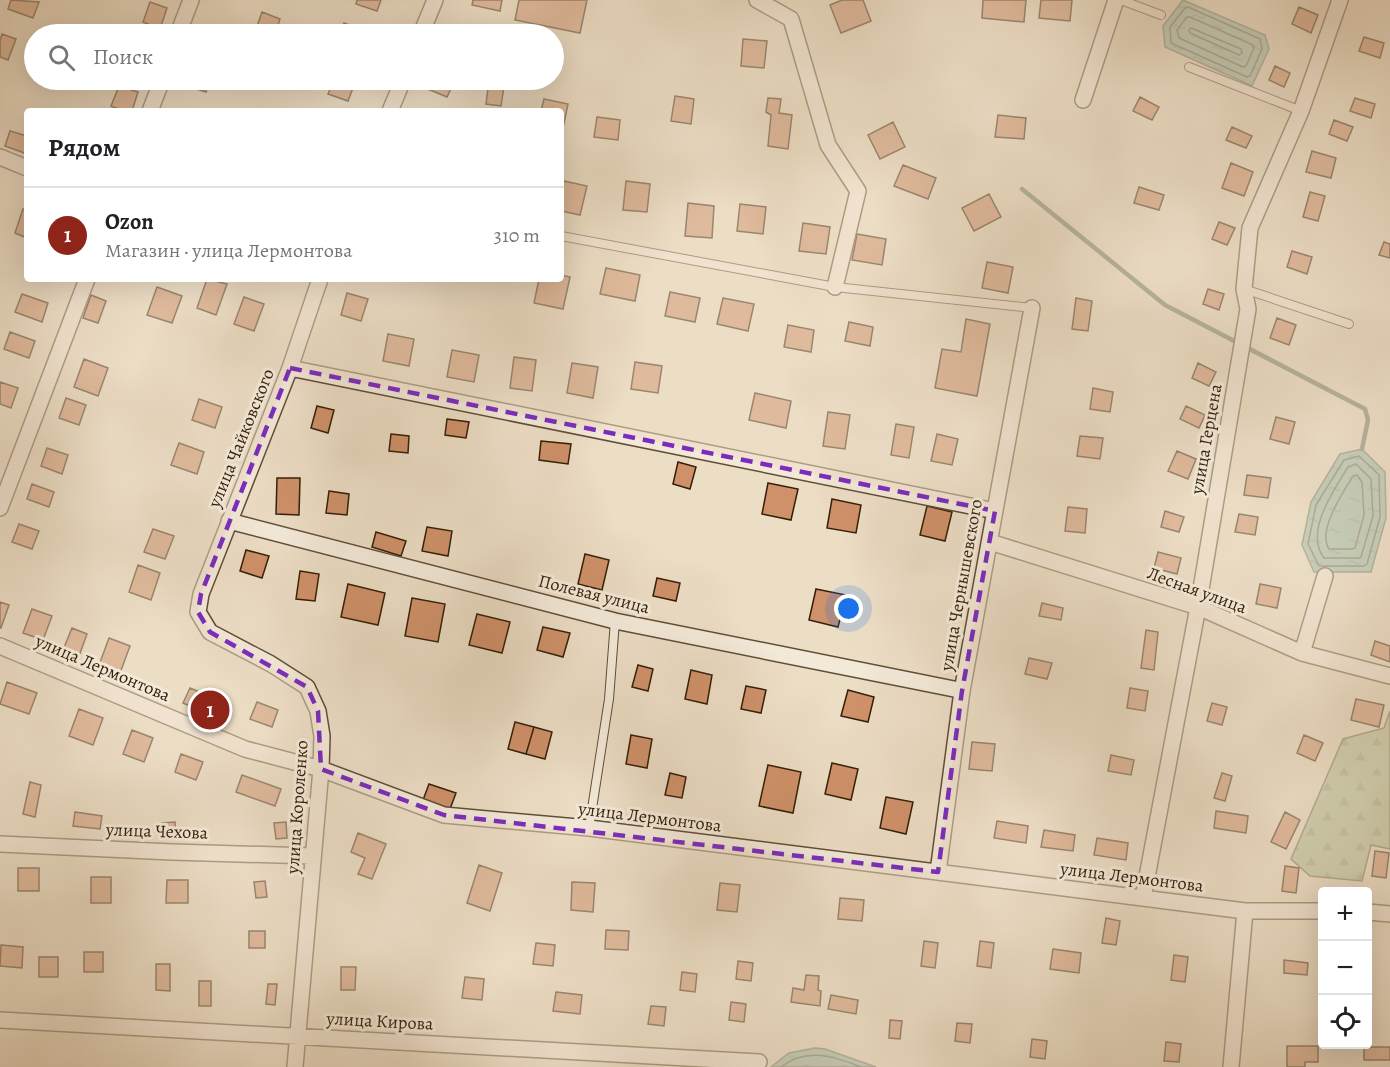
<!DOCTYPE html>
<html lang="ru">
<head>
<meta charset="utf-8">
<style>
	body { margin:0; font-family:Alegreya,serif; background:#f6f6f6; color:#202124 }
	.controls { position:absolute; right:18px; bottom:18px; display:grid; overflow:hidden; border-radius:6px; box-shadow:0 6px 24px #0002 }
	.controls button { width:54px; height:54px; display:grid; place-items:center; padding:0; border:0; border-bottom:2px solid #e0e0e0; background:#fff; color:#202124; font:30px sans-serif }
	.you { position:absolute; left:849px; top:609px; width:21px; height:21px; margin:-15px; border:4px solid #fff; border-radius:50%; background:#1a73e8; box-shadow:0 0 0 9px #1a73e833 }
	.badge { display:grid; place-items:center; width:39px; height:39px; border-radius:50%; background:#8f2418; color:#fff; font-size:20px; font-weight:700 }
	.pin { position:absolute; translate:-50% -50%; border:3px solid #fff; box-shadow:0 2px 6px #0006 }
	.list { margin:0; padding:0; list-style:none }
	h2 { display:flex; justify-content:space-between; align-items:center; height:78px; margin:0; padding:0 24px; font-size:26px }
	h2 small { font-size:20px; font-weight:400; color:#757577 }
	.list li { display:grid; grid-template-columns:39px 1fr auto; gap:18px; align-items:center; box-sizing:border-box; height:96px; padding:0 24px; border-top:2px solid #e0e0e0 }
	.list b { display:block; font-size:22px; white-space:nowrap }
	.list p { margin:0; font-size:20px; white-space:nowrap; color:#757577 }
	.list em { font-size:20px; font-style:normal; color:#757577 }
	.icon { flex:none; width:33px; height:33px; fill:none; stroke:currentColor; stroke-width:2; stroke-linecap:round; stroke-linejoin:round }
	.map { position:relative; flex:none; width:1390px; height:1067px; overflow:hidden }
	.search { position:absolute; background:#fff; box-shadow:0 6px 24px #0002; left:24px; top:24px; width:540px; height:66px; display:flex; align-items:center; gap:15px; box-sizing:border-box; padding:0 21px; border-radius:33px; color:#757577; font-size:22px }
	.panel { position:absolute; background:#fff; box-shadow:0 6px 24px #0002; left:24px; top:108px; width:540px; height:174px; border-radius:6px }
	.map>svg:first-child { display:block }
	.forest { fill:url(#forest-firs); stroke:#727050; stroke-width:1.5 }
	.water { fill:url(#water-ripples); stroke:#717e6b; stroke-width:1.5 }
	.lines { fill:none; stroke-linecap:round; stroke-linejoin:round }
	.shore { stroke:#666e5a; stroke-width:1.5 }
	.stream { stroke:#717e6b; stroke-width:4.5 }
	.building { fill:#cf916a; stroke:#331f07; stroke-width:1.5 }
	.service-casing { stroke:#614e36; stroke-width:10 }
	.minor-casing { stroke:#614e36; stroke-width:18 }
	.service { stroke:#f3e9d9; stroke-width:8 }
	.minor { stroke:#f3e9d9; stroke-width:15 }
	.marked { fill:none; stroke:#7b2cbf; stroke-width:4.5; stroke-dasharray:12 8; stroke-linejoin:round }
	.labels { text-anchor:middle; stroke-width:6; stroke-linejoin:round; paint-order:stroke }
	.street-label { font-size:18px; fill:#331f07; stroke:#f3e9d9 }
</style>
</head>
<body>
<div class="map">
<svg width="1390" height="1067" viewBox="0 0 1390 1067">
	<defs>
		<pattern id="forest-firs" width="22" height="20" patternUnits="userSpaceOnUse" patternTransform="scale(1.5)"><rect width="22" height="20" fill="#b2c299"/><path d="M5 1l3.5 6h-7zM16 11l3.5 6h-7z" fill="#9aa682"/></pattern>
		<pattern id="water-ripples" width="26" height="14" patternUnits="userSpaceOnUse" patternTransform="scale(1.5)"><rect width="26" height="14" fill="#9abdae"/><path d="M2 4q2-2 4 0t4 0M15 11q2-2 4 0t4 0" fill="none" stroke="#85a294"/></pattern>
	</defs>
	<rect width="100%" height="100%" fill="#ecddc5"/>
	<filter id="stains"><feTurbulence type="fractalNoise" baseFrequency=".00333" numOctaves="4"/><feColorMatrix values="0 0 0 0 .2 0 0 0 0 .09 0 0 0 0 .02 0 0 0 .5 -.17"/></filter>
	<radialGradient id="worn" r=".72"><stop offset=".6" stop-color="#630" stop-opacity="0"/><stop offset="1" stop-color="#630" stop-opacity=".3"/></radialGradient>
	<path class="forest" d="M1390 711V849L1371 845 1362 881 1310 876 1291 859 1343 739 1384 728Z"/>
	<path class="water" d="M1183 0 1265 35 1269 49 1252 86 1165 47 1163 26Z
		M1362 449 1385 472 1386 518 1371 572H1314L1302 545 1311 502 1340 454Z
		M815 1048 825 1049 876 1067H771L789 1053Z"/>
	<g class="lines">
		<path class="shore" d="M1185 8 1188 7 1260 39 1262 49 1250 76 1247 77 1171 43 1170 27Z
			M1187 17H1190L1253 45 1254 48 1246 66 1243 67 1179 38 1177 30Z
			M1191 28 1241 49 1242 53 1239 55 1190 33 1189 30Z
			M1359 456 1379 475 1380 517 1367 564 1364 566H1319L1308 544 1316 505 1344 460Z
			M1356 464 1371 479 1373 516 1361 557 1359 558H1324C1304 532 1334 490 1348 467Z
			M1357 475 1362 482 1364 515 1355 548 1352 549H1329C1317 530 1343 493 1353 476Z
			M781 1067C806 1047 834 1056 861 1067"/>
		<path class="stream" d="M1022 189 1165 305 1365 409 1368 420 1362 449"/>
	</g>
	<path class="building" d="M11 0 39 2 33 18 8 9Z
		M357 0H381L377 11 356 4Z
		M473 0H502L500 11 472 5Z
		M519 0H587L580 33 515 20Z
		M842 0H863L871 21 841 33 830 5Z
		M983 0H1026L1024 22 982 18Z
		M1041 0H1072L1070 21 1039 18Z
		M150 2 167 8 160 29 143 22Z
		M1299 7 1318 15 1311 33 1292 24Z
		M262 12 280 19 275 34 256 29Z
		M344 23 371 33 370 34H340Z
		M2 34 16 39 8 60 0 57V41Z
		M1364 37 1384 43 1380 58 1359 51Z
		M743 39 767 41 764 68 741 66Z
		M1275 66 1290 73 1284 87 1269 80Z
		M189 80H210L206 92 187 86Z
		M334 80H356L348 101 328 94Z
		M426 80H455L447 97 423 87Z
		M489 80H505L501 106 486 104Z
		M119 86 138 92 132 111H124L111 106Z
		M675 96 694 99 691 124 671 121Z
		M1140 97 1159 107 1152 120 1133 111Z
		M768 98 781 99 779 113 792 115 788 149 768 146 771 115 766 112Z
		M1355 98 1375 104 1371 118 1350 111Z
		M544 99 568 104 562 133 561 111H541Z
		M998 115 1026 118 1024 139 995 137Z
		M597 117 620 120 618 140 594 137Z
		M1334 120 1353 127 1347 141 1329 134Z
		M893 122 905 147 880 159 868 135Z
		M1232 127 1252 136 1246 148 1226 140Z
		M10 131 27 136V154L5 146Z
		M1312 151 1336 158 1331 178 1306 172Z
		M1231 163 1253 172 1244 196 1222 188Z
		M903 165 936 178 928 199 894 186Z
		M564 181 587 186 580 215 561 211V193Z
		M626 181 650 184 647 212 623 210Z
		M1139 187 1164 195 1159 210 1134 203Z
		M1310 192 1325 196 1318 221 1303 217Z
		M989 194 1001 217 974 231 962 208Z
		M688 203 714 206 712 238 685 236Z
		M740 204 766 207 763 234 737 231Z
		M23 209 27 210V238L15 233Z
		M1219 222 1235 228 1227 245 1212 239Z
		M803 223 830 227 826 254 799 251Z
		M857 234 886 239 882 265 852 260Z
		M1384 242 1390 244V258L1379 255Z
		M1292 251 1312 257 1307 274 1287 267Z
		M987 262 1013 267 1008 293 982 288Z
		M606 268 640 275 635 301 600 294Z
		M561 275 570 277 563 309 534 303 539 279H561Z
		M207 279 227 284 216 315 197 308Z
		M157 287 182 296 172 323 147 315Z
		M1208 289 1224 294 1219 310 1203 304Z
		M670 292 700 298 695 322 665 316Z
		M347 293 368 299 361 321 341 315Z
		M22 294 48 303 42 322 15 312Z
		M91 295 106 301 98 323 83 318Z
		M244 297 264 304 254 331 234 324Z
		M723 298 754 304 748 331 717 324Z
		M1076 298 1092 301 1088 331 1072 329Z
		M1277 318 1296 325 1289 345 1270 338Z
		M966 319 990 324 977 396 935 388 942 349 961 352Z
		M849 322 873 327 870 346 845 341Z
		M788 325 814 330 811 352 784 347Z
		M10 332 35 341 29 358 4 349Z
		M388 334 414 339 409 366 383 361Z
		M452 350 479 355 474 382 447 377Z
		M514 357 536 360 532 391 510 388Z
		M84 359 108 368 98 396 74 387Z
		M635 362 662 366 658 393 631 389Z
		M572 363 598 367 593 398 567 393Z
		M1198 363 1216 372 1209 386 1192 378Z
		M0 382 18 388 11 408 0 404Z
		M1093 388 1113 392 1110 412 1090 409Z
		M755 393 791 401 786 428 749 420Z
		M66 398 86 405 79 425 59 418Z
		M199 399 222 407 215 428 192 420Z
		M317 406 334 410 328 433 311 428Z
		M1186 406 1205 415 1199 428 1180 419Z
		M828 412 850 415 845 449 823 446Z
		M1276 417 1295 422 1289 444 1270 439Z
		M447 419 469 422 466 438 445 435Z
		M896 424 914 427 909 458 891 455Z
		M391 434 409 436 408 453 389 451Z
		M937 434 958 439 952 465 931 461Z
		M1080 436 1103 438 1100 459 1077 456Z
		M541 441 571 444 568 464 539 460Z
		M179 443 204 452 197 474 171 465Z
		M47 448 68 455 62 474 41 466Z
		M1177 451 1196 459 1188 479 1168 471Z
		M678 462 696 467 690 489 673 484Z
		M1247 475 1271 478 1268 498 1244 495Z
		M277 478H300L299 515 276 514Z
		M768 483 798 489 791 520 762 514Z
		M32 484 54 492 49 507 27 499Z
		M329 491 349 494 347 515 326 513Z
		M832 499 861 505 856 533 827 528Z
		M927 506 952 512 945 541 920 535Z
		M1068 507 1087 509 1085 533 1065 531Z
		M1165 511 1184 517 1179 532 1161 527Z
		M1239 514 1258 517 1255 535 1235 532Z
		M19 524 39 531 32 549 12 542Z
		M427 527 452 531 448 556 422 551Z
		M153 529 174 536 165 559 144 552Z
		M376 532 406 541 401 556 372 547Z
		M246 550 269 556 262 578 240 571Z
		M1158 552 1181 558 1177 574 1154 568Z
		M585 554 609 560 602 590 578 584Z
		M138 565 160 573 151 600 129 592Z
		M300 571 319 574 315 601 296 599Z
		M657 578 680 583 676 601 653 596Z
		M348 584 385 593 378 625 341 617Z
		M1260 584 1281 588 1277 608 1256 604Z
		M816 589 846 595 838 627 809 620Z
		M412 598 445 604 438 642 405 636Z
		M0 602 9 605 1 628H0Z
		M1042 603 1063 608 1061 620 1039 616Z
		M32 609 52 616 43 640 23 633Z
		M477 614 510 622 502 653 469 645Z
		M543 627 570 633 563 657 537 650Z
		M72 628 87 634 79 656 63 650Z
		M1146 630 1158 632 1154 670 1141 668Z
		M109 638 130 646 120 673 99 665Z
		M1375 641 1390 646V662L1371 655Z
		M1029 658 1052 663 1047 679 1025 674Z
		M638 665 653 669 648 691 632 687Z
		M691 670 712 675 707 704 685 699Z
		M7 682 37 693 29 714 0 704Z
		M746 686 766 690 761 713 741 709Z
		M190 688 221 701 214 716 183 703Z
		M1130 688 1148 691 1145 711 1127 708Z
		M848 690 874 697 868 722 841 716Z
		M1356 699 1384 705 1379 727 1351 720Z
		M257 702 278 710 272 727 250 719Z
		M1212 703 1227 707 1222 725 1207 721Z
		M79 709 103 718 93 745 69 736Z
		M515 722 534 727 526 754 508 749Z
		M534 727 552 732 545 759 526 754Z
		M132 730 153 738 144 762 123 754Z
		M631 735 652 739 647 768 626 764Z
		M1304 735 1323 743 1315 761 1297 753Z
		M972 742 995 744 992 771 969 769Z
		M181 754 203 762 196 780 175 772Z
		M1111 755 1134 760 1131 775 1108 771Z
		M832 763 858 769 851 800 825 794Z
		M768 765 801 772 793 813 759 806Z
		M670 773 686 777 682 798 665 795Z
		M1222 773 1232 776 1225 801 1214 798Z
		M242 775 281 789 275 806 236 792Z
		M30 782 41 785 35 817 23 814Z
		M429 784 456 793 450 809 423 800Z
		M886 797 913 802 906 834 880 828Z
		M1216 811 1248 816 1246 833 1214 828Z
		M75 812 102 816 100 829 73 826Z
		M1285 812 1300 820 1286 849 1271 842Z
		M997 821 1028 826 1026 843 994 838Z
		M175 822 176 835 163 836 162 823Z
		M286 822 287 838 276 839 274 823Z
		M1044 830 1075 835 1073 851 1041 847Z
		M358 833 386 844 372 879 358 874 365 858 351 852Z
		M1097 838 1128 843 1126 860 1094 855Z
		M1375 851 1389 853 1386 878 1372 876Z
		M479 865 502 873 490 911 467 903Z
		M1285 866 1299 868 1296 893 1282 891Z
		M18 868H39V891H18Z
		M91 877H111V903H91Z
		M167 880H188V903H166Z
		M265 881 267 897 256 898 254 882Z
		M572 882 595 883 593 912 571 910Z
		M720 883 740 885 737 912 717 910Z
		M840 898 864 900 862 921 838 919Z
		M1106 918 1120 921 1116 945 1102 943Z
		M606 930 629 931 628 950 605 949Z
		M249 931H265V948H249Z
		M924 941 938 943 935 968 921 966Z
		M980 941 994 943 991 968 977 966Z
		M536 943 555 945 553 966 533 964Z
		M1 945 23 947 22 968 0 966Z
		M1053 949 1081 953 1079 973 1050 969Z
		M84 952H103V972H84Z
		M1174 955 1188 957 1185 982 1171 980Z
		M39 957H58V977H39Z
		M1284 960 1308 963 1307 975 1284 973Z
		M738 961 753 963 751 981 736 979Z
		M156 964H170V991L156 990Z
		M341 967H356L355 990H341Z
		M682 972 697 974 695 992 680 990Z
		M806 975 819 976 818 990 821 991 820 1006 791 1002 793 988 804 990Z
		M465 977 484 979 482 1000 462 998Z
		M199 981H211V1006H199Z
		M268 984H277L275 1005 266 1004Z
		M556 992 582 995 580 1014 553 1011Z
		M831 995 858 1000 856 1014 828 1009Z
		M731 1002 746 1004 744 1022 729 1020Z
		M651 1006 666 1007 664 1026 648 1024Z
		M890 1020 902 1021 900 1039 889 1038Z
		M957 1023 972 1024 970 1043 955 1041Z
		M1032 1039 1047 1041 1045 1059 1030 1057Z
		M1166 1042 1181 1044 1179 1062 1164 1061Z
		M1287 1046H1318V1062H1305V1067H1287Z
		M1364 1047H1390V1060H1364Z"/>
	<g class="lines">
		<defs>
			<path id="service" d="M1121 0 1161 15
				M1189 67 1301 111
				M561 236 835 287 1032 308
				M1244 289 1349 324
				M589 828 609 699 615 621"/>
			<path id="minor" d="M757 0 791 19 828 145 858 191 835 287
				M178 34 191 0
				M421 34 435 0
				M1083 100 1116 0
				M150 111 162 80
				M390 111 403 80
				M0 157 27 168
				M290 368 995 511
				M0 508 87 279
				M229 521 615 621 954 689
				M990 542 1198 607 1302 653 1390 676
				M0 646 245 749 321 769 444 815 589 828 1245 911H1322
				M1302 653 1325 576
				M0 844 172 852 312 856
				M938 872 962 691 1032 308
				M1143 898 1198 607 1248 309 1244 289 1250 228 1301 111 1340 0
				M1368 912 1390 914
				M0 1020 759 1062
				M295 1067 321 769 322 736 318 711 307 687 271 664 210 632 198 612 201 594 290 368 320 279
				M1231 1067 1245 911"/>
		</defs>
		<use href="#service" class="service-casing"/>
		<use href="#minor" class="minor-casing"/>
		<use href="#service" class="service"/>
		<use href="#minor" class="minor"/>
	</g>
	<path d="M0 0H1390V1067H0ZM290 368 995 511 962 691 938 872 444 815 321 769 318 711 307 687 210 632 198 612 201 594Z" fill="#ecddc5" fill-opacity=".55" fill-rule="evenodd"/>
	<path class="marked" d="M290 368 995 511 962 691 938 872 444 815 321 769 318 711 307 687 210 632 198 612 201 594Z"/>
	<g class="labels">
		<g class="street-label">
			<text transform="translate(241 438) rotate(-68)" y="6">улица Чайковского</text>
			<text transform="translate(1206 439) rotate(-80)" y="6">улица Герцена</text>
			<text transform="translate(961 585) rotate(-80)" y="6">улица Чернышевского</text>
			<text transform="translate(1197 590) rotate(20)" y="6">Лесная улица</text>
			<text transform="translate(594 594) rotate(14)" y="6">Полевая улица</text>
			<text transform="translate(103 668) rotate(23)" y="6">улица Лермонтова</text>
			<text transform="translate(297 807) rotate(-86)" y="6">улица Короленко</text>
			<text transform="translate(650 817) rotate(7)" y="6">улица Лермонтова</text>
			<text transform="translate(157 831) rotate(2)" y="6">улица Чехова</text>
			<text transform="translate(1132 877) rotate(7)" y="6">улица Лермонтова</text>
			<text transform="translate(380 1021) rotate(3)" y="6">улица Кирова</text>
		</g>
	</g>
	<rect width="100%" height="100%" filter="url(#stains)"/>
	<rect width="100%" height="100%" fill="url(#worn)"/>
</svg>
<div class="controls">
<button>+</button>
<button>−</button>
<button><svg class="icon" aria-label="locate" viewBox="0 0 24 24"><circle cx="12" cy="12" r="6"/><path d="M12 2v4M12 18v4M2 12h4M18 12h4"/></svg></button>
</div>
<div class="you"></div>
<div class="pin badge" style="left:210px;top:710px">1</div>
<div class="search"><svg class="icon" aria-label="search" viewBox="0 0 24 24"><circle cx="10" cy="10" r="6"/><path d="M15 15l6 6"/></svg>Поиск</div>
<section class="panel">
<h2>Рядом<small></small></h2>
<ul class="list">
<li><span class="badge">1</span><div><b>Ozon</b><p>Магазин · улица Лермонтова</p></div><em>310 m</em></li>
</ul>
</section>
</div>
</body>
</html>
